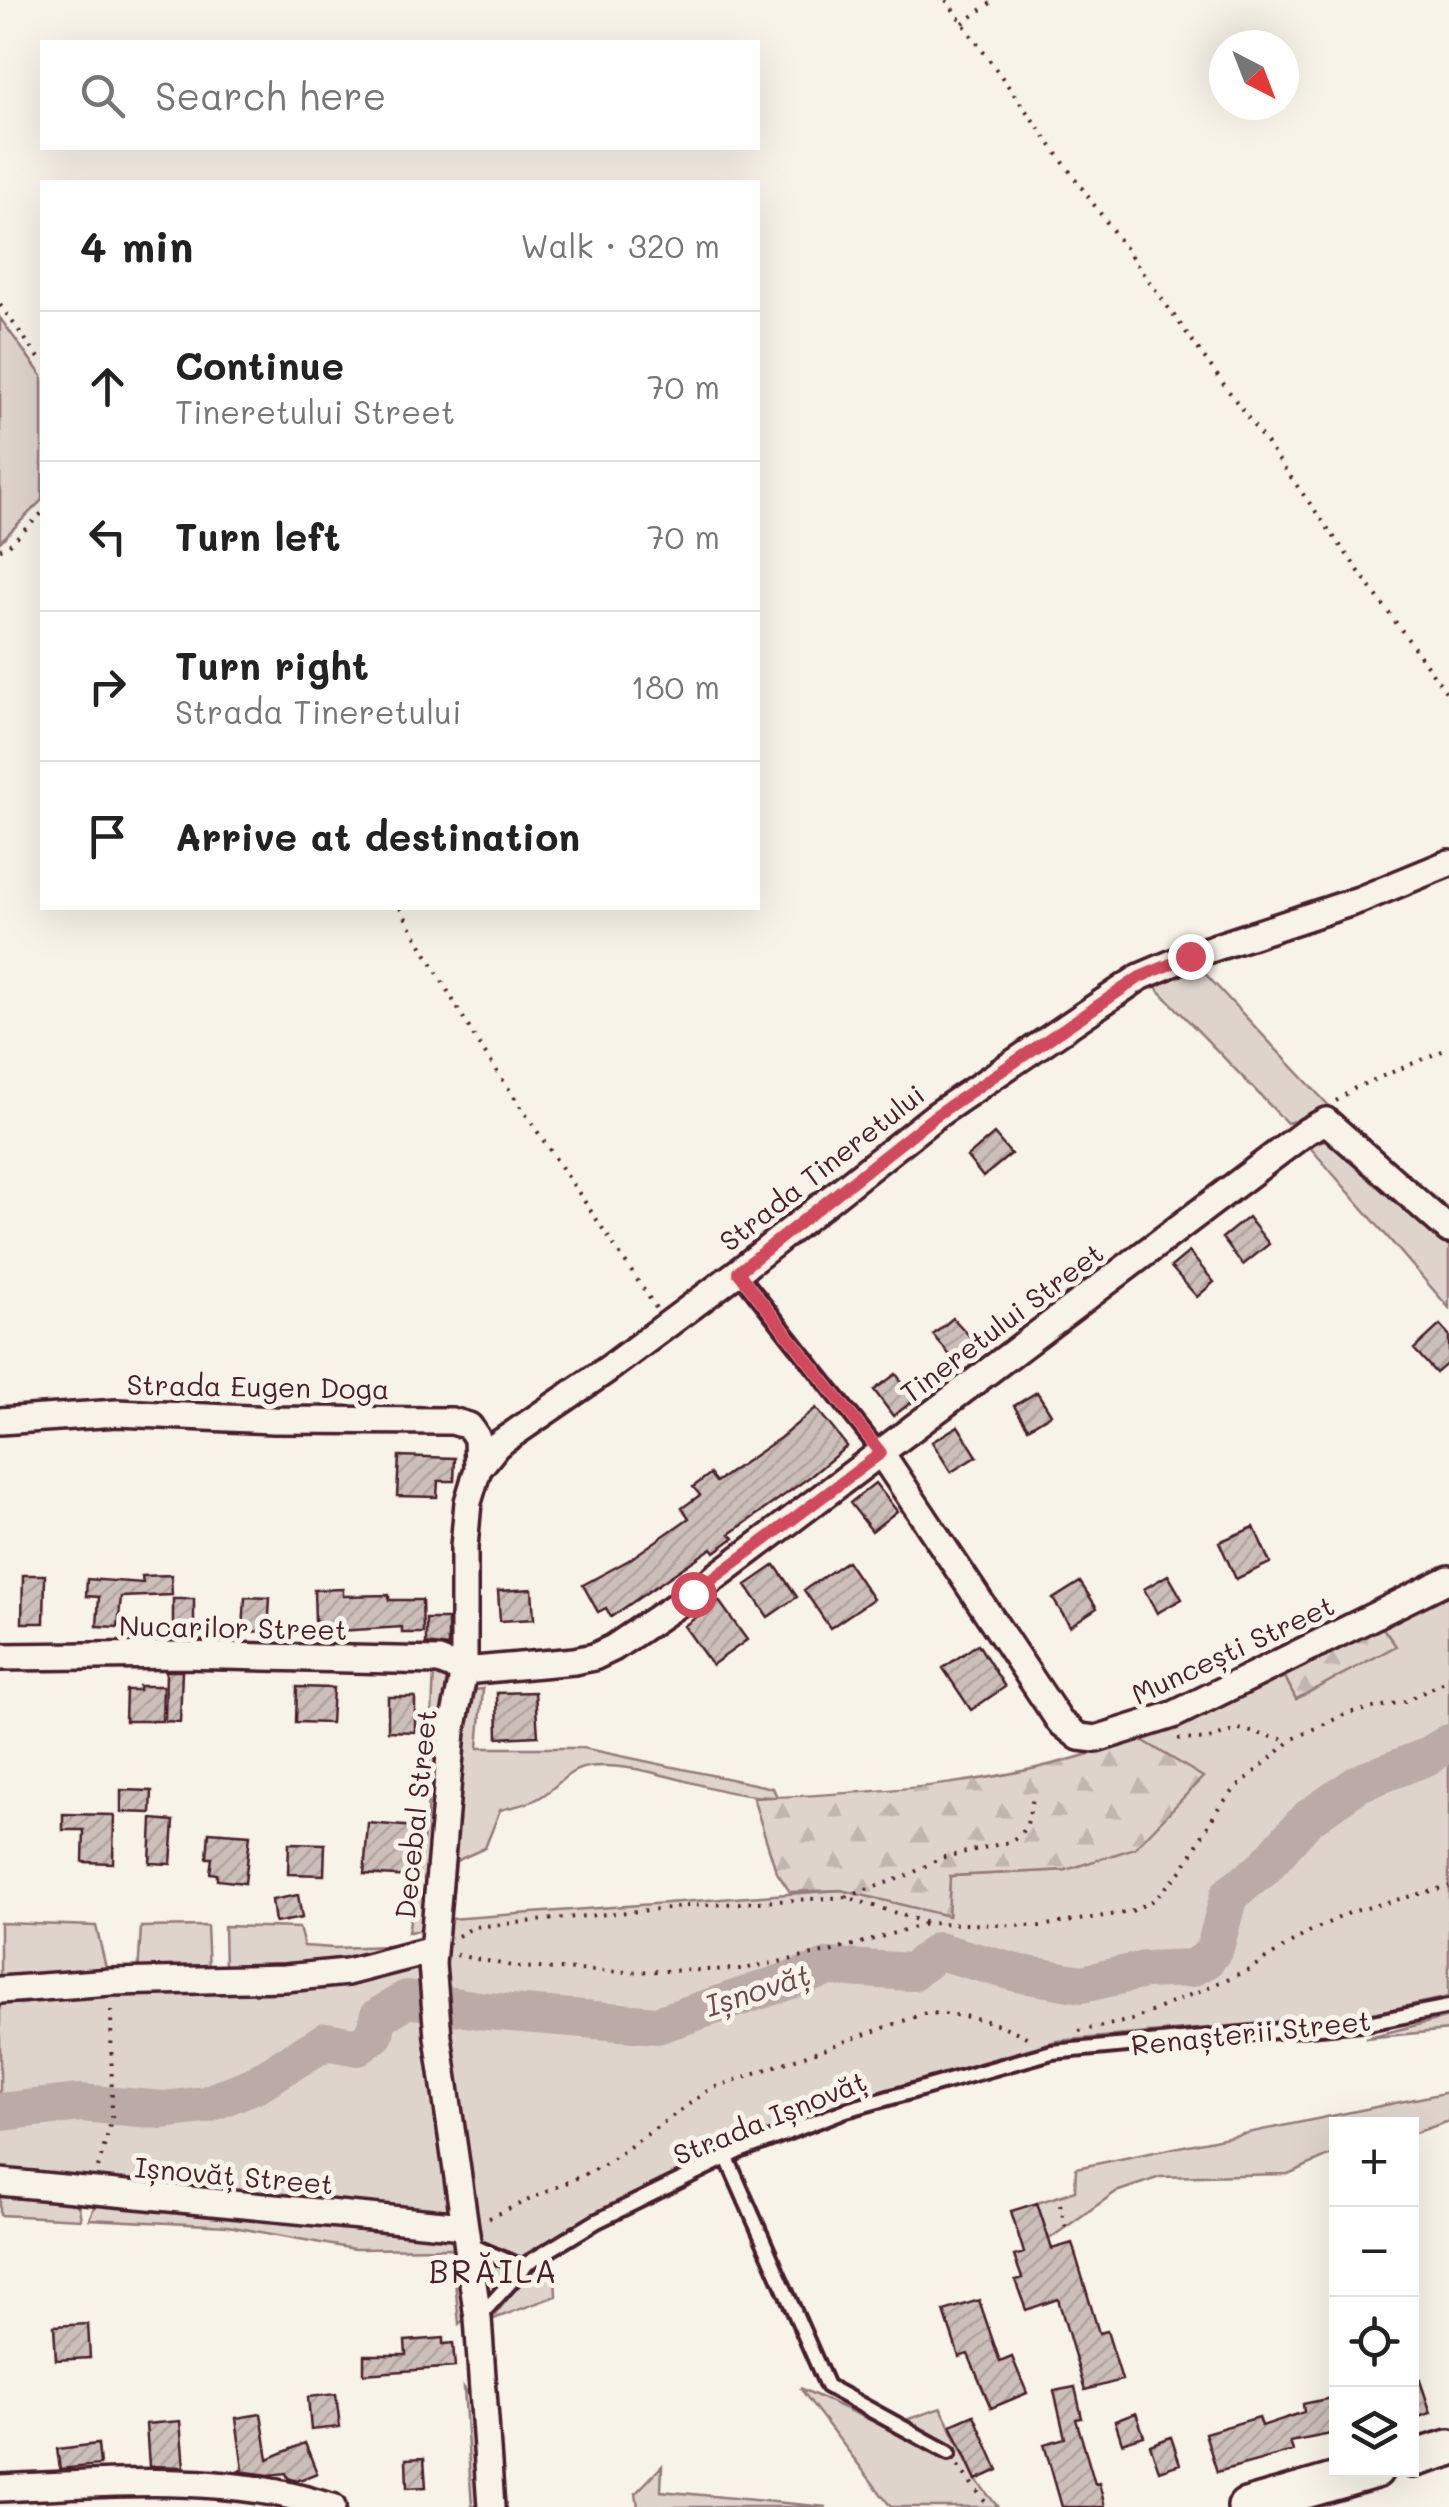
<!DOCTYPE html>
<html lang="en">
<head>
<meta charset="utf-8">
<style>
	body { margin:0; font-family:Mali,sans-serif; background:#f2f2f2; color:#222 }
	.controls { position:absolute; right:30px; bottom:30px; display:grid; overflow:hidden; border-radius:0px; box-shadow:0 10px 40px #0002 }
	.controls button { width:90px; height:90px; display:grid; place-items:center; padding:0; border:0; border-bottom:2px solid #e0e0e0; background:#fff; color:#222; font:50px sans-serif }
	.compass { position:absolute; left:1209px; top:30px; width:90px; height:90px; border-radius:50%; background:#fff; box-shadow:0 10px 40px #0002; rotate:138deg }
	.stop { position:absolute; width:30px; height:30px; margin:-22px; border:8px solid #d1495b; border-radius:50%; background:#fff }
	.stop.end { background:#d1495b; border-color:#fff; box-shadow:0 2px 10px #0008 }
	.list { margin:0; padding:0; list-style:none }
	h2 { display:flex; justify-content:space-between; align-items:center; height:130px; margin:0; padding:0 40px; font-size:42px }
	h2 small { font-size:32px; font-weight:400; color:#767676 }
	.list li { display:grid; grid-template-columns:65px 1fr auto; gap:30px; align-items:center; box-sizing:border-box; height:150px; padding:0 40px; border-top:2px solid #e0e0e0 }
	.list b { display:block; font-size:38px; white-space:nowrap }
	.list p { margin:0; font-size:32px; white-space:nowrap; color:#767676 }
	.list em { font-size:32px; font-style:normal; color:#767676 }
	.icon { flex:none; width:55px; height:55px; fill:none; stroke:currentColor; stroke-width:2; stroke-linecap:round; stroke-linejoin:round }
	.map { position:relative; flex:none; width:1449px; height:2507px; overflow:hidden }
	.search { position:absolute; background:#fff; box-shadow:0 10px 40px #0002; left:40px; top:40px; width:720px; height:110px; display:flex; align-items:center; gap:25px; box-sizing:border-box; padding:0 35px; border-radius:0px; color:#767676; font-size:38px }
	.panel { position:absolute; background:#fff; box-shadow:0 10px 40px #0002; left:40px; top:180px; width:720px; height:730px; border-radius:0px }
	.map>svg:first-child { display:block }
	.grass { fill:#ded4cc; stroke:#947a7c; stroke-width:2.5 }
	.forest { fill:url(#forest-firs); stroke:#947a7c; stroke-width:2.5 }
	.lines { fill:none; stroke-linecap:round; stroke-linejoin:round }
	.river { stroke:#bcaaa7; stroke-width:38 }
	.building { fill:url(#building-hatch); stroke:#4a1f2b; stroke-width:2.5 }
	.lane-casing { stroke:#4a1f2b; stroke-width:20 }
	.street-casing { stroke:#4a1f2b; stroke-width:32 }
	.secondary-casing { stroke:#4a1f2b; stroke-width:42 }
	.path { stroke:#4a1f2b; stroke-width:4; stroke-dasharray:2.5 8; stroke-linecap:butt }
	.lane { stroke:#f7f3e8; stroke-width:12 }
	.street { stroke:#f7f3e8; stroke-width:25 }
	.secondary { stroke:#f7f3e8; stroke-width:35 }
	.route { stroke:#d1495b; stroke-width:12 }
	.labels { text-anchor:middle; stroke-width:10; stroke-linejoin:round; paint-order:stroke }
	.street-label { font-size:28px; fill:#4a1f2b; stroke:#f7f3e8 }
	.water-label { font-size:30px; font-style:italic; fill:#6c4950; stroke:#f7f3e8 }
	.quarter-label { font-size:32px; letter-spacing:2.5px; fill:#4a1f2b; stroke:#f7f3e8 }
</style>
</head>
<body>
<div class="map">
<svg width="1449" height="2507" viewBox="0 0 1449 2507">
	<defs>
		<pattern id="forest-firs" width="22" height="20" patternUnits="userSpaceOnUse" patternTransform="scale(2.5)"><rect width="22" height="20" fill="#ded4cc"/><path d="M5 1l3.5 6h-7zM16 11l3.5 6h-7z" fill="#c0b6af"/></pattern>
		<pattern id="building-hatch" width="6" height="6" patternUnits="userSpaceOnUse" patternTransform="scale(2.5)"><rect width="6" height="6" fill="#ccbfb9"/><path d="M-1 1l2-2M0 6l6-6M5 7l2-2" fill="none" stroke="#b1a49f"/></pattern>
	</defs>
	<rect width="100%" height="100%" fill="#f7f3e8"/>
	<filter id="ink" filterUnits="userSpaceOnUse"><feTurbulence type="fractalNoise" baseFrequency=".01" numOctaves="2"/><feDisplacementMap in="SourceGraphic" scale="20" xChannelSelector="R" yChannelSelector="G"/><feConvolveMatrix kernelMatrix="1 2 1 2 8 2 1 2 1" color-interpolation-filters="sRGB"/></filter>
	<g filter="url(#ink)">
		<path class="grass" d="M0 318 42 376V500L0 542Z
			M1197 965 1333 1110 1287 1123 1151 982Z
			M1331 1138 1449 1242V1308L1308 1145Z
			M1449 1588V1997L1370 2014 1056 2041 890 2089 747 2142 631 2195 522 2257 476 2239 440 1968 463 1711 474 1690 483 1689 478 1748H583L773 1788 777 1797C717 1799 644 1759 588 1767 565 1770 556 1790 537 1799 526 1805 511 1807 500 1810L485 1848 456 1861 450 1919 841 1890 948 1915 950 1876 1066 1870 1137 1737 1282 1671 1296 1699 1395 1645 1379 1623Z
			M434 1672 453 1675 433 1873 417 1880 427 1815Z
			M416 1887 433 1897 426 1930 408 1932Z
			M0 1923 96 1926 107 1972 0 1981Z
			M207 1926 209 1972 138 1976 141 1927Z
			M224 1926 299 1928 304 1946 334 1948 418 1945 372 1960 225 1970Z
			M421 1968 452 2218 0 2173V2001L21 2004 116 1990 347 1983Z
			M1449 2017V2030L1365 2038Z
			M1449 2092V2121L1412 2134V2124H1336V2153L1288 2174 1160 2177 1116 2192 1049 2239 1037 2203 1075 2191 1076 2168Z
			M0 2189 71 2197 79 2208 81 2219 0 2215Z
			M102 2199 447 2236 456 2244 470 2314 459 2324 452 2248 354 2249 228 2226 89 2219 94 2207Z
			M554 2254 556 2296 491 2320 531 2269Z
			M483 2259 510 2271 483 2302Z
			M464 2388 473 2401 481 2507H472Z
			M800 2388 885 2427 941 2408 976 2480 998 2507H891Z
			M662 2466 661 2491 827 2507H638L636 2493Z"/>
		<path class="forest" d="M1379 1623 1396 1646 1296 1699 1282 1671Z
			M1137 1737 1203 1777 1135 1848 1066 1870 950 1876 948 1916 841 1890 790 1892 776 1871 753 1798C880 1793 1018 1785 1137 1737Z"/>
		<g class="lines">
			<path class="river" d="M0 2112 80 2103 163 2110 205 2105 256 2084 326 2041 358 2047 375 2034 378 2017 407 1999 486 2011 657 2025 830 1967 912 1972 938 1951 1017 1973 1082 1984 1144 1970 1191 1968 1205 1961 1215 1948 1229 1895 1263 1869 1307 1819 1359 1783 1426 1757 1449 1743"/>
		</g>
		<path class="building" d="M994 1134 1011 1154 983 1177 967 1157Z
			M1248 1217 1269 1244 1243 1265 1222 1238Z
			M1189 1252 1214 1282 1197 1297 1171 1267Z
			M953 1318 974 1341 953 1359 933 1335Z
			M1440 1325 1449 1335V1362L1436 1373 1414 1349Z
			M896 1374 915 1400 893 1416 874 1390Z
			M1037 1392 1051 1414 1028 1428 1014 1406Z
			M816 1408 847 1446 811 1476 730 1534 734 1538 715 1552 712 1548 611 1617 606 1608 598 1612 583 1585 629 1560 689 1518 682 1508 700 1495 693 1487 710 1474 716 1482 780 1438Z
			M958 1426 977 1456 951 1472 932 1442Z
			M399 1456 455 1458 454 1481H438L437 1497 397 1496Z
			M875 1483 897 1511 872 1531 850 1503Z
			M1254 1527 1270 1563 1236 1579 1219 1542Z
			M847 1561 873 1599 830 1628 804 1590Z
			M775 1565 797 1597 768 1617 746 1585Z
			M23 1575H45L44 1623H22Z
			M171 1575 172 1595 121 1597 118 1627 97 1626 99 1597 86 1596 87 1579 143 1583 142 1576Z
			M1168 1575 1182 1599 1157 1613 1144 1589Z
			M1080 1582 1097 1608 1070 1626 1053 1599Z
			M343 1589V1596L389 1595V1600H422L423 1633H402V1627L323 1632V1621H315L314 1590Z
			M532 1589 534 1619 500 1621 498 1591Z
			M245 1597 270 1598 268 1632 243 1631Z
			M173 1599H194V1631H173Z
			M719 1601 747 1640 712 1665 684 1626Z
			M426 1619H448V1647L426 1644Z
			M978 1644 1005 1687 971 1710 943 1668Z
			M166 1671H182L180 1722 165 1721Z
			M139 1686H163L162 1721H125L126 1690H139Z
			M297 1687 333 1688 331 1723 296 1722Z
			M535 1692 538 1736 498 1738 497 1693Z
			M388 1697H415V1732L388 1731Z
			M121 1790 152 1791 151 1813 121 1812Z
			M63 1814 114 1815 113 1863 83 1862 84 1830H63Z
			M152 1819 174 1821 171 1864 150 1863Z
			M368 1823 415 1827 410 1877 364 1874Z
			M209 1832 250 1835 245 1883 217 1880V1874L210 1873 212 1858H207Z
			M289 1843 325 1844 324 1875 288 1874Z
			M298 1895 302 1918 275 1923 272 1900Z
			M1037 2203 1052 2249 1072 2243 1099 2333 1107 2331 1122 2380 1085 2390 1058 2299 1026 2310 1015 2280 1022 2278 1014 2256 1024 2253 1011 2211Z
			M979 2300 1000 2362 1012 2357 1027 2393 991 2408 968 2354 959 2357 944 2311Z
			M88 2324 90 2358 56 2360 54 2326Z
			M443 2338V2344L453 2343 455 2367 364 2374V2355H406L405 2341Z
			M1414 2363 1431 2413 1412 2419V2364Z
			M1075 2387 1082 2418 1076 2419 1095 2484 1099 2483 1105 2507H1062L1044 2444 1065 2438 1054 2391Z
			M336 2394 340 2427 311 2430 308 2397Z
			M1336 2397V2433L1290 2442 1293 2451 1217 2472 1205 2433 1259 2417 1262 2426 1304 2412 1303 2404Z
			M1136 2413 1144 2436 1122 2443 1115 2421Z
			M261 2414 268 2459 305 2443 317 2473 297 2481 288 2478 286 2473 269 2475 239 2471 243 2469 236 2418Z
			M974 2415 998 2470 976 2480 951 2425Z
			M180 2421 184 2467 149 2466 146 2424Z
			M1171 2437 1180 2464 1159 2471 1150 2445Z
			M98 2444 100 2465 60 2469 57 2449Z
			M424 2458 426 2487 407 2488 406 2459Z"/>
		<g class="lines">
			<defs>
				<path id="lane" d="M738 1272 881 1453
					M727 2158 827 2386 949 2453
					M466 2243 524 2268
					M478 2318 528 2263 597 2221 740 2151 846 2110 1052 2052 1373 2022 1449 2007"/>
				<path id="street" d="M0 1421 117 1413 274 1420 452 1421 469 1426 477 1438 478 1469 468 1502 464 1547V1671L452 1731 432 1964 438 2037 478 2318 491 2507
					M881 1453 1060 1722 1079 1737 1096 1739 1173 1715 1449 1579
					M478 1469 497 1445 608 1369 738 1272 935 1116 1140 977 1189 956 1359 900 1449 863
					M0 1657 182 1655 439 1661 464 1671 574 1661 594 1657 613 1648 693 1594 1307 1131 1326 1121 1449 1230
					M0 1990 111 1982 285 1978 347 1972 432 1950
					M0 2182 464 2226
					M0 2488C89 2484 183 2476 272 2492 292 2495 312 2502 332 2507"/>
				<path id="secondary" d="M1412 2459 1449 2448
					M1246 2507 1375 2470"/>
			</defs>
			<use href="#lane" class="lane-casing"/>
			<use href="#street" class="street-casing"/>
			<use href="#secondary" class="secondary-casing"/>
			<path class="path" d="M946 0 1449 696
				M963 23 995 0
				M0 305 42 362
				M0 549 7 547 42 513
				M400 908 476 1040 656 1308
				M1336 1101 1355 1088 1449 1048
				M1178 1739 1206 1740 1239 1729 1290 1741
				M846 1897 909 1875 940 1858 1009 1842 1020 1835 1027 1824 1033 1798
				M458 1936 474 1927 689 1906 846 1897 927 1923 1040 1926 1130 1912 1155 1899 1183 1869 1219 1807 1237 1787 1293 1739 1348 1713 1403 1702 1449 1680
				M456 1955 517 1967 619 1972 743 1969 833 1951 925 1924
				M1079 2031 1132 2020 1248 1970 1309 1932 1351 1912 1449 1886
				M98 2168 112 2119 111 2005
				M1060 2204 1066 2229
				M489 2218 603 2166 710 2089 926 2013C964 2014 996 2020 1030 2039
				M958 2466 989 2507"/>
			<use href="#lane" class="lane"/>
			<use href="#street" class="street"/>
			<use href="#secondary" class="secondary"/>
		</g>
	</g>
	<g class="lines" filter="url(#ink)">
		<path class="route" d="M693 1594 881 1453 738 1272 935 1116 1140 977 1190 956"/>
	</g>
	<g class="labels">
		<g class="street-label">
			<text transform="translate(822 1168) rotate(-38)" y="10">Strada Tineretului</text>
			<text transform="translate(1002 1323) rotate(-37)" y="10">Tineretului Street</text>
			<text transform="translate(258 1387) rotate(1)" y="10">Strada Eugen Doga</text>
			<text transform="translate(233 1628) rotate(1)" y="10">Nucarilor Street</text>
			<text transform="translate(1233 1650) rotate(-25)" y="10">Muncești Street</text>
			<text transform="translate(416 1814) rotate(-84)" y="10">Decebal Street</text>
			<text transform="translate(1251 2033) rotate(-6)" y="10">Renașterii Street</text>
			<text transform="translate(770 2118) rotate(-22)" y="10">Strada Ișnovăț</text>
			<text transform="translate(234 2176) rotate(5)" y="10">Ișnovăț Street</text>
		</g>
		<g class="water-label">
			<text transform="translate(758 1991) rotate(-18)" y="10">Ișnovăț</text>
		</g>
		<g class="quarter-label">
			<text x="494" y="2283">BRĂILA</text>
		</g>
	</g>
</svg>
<div class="controls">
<button>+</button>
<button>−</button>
<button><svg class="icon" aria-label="locate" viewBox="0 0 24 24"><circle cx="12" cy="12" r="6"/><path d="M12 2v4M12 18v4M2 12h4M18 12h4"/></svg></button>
<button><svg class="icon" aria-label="layers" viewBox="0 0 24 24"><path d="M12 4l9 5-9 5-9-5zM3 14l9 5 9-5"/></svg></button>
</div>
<svg class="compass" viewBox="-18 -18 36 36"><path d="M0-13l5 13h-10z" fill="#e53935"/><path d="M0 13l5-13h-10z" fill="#767676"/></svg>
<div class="stop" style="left:693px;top:1594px"></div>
<div class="stop end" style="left:1190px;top:956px"></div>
<div class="search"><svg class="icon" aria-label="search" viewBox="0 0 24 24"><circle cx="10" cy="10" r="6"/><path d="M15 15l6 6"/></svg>Search here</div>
<section class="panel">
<h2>4 min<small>Walk · 320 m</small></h2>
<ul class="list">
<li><svg class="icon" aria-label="ahead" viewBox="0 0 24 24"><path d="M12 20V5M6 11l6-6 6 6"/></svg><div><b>Continue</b><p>Tineretului Street</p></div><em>70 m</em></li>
<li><svg class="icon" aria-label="left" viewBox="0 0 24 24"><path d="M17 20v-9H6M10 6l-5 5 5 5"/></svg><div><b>Turn left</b></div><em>70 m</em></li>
<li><svg class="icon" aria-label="right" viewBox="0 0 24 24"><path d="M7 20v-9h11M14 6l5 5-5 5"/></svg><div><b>Turn right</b><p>Strada Tineretului</p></div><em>180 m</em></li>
<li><svg class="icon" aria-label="arrive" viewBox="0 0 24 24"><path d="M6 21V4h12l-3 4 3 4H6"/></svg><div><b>Arrive at destination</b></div></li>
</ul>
</section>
</div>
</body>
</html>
